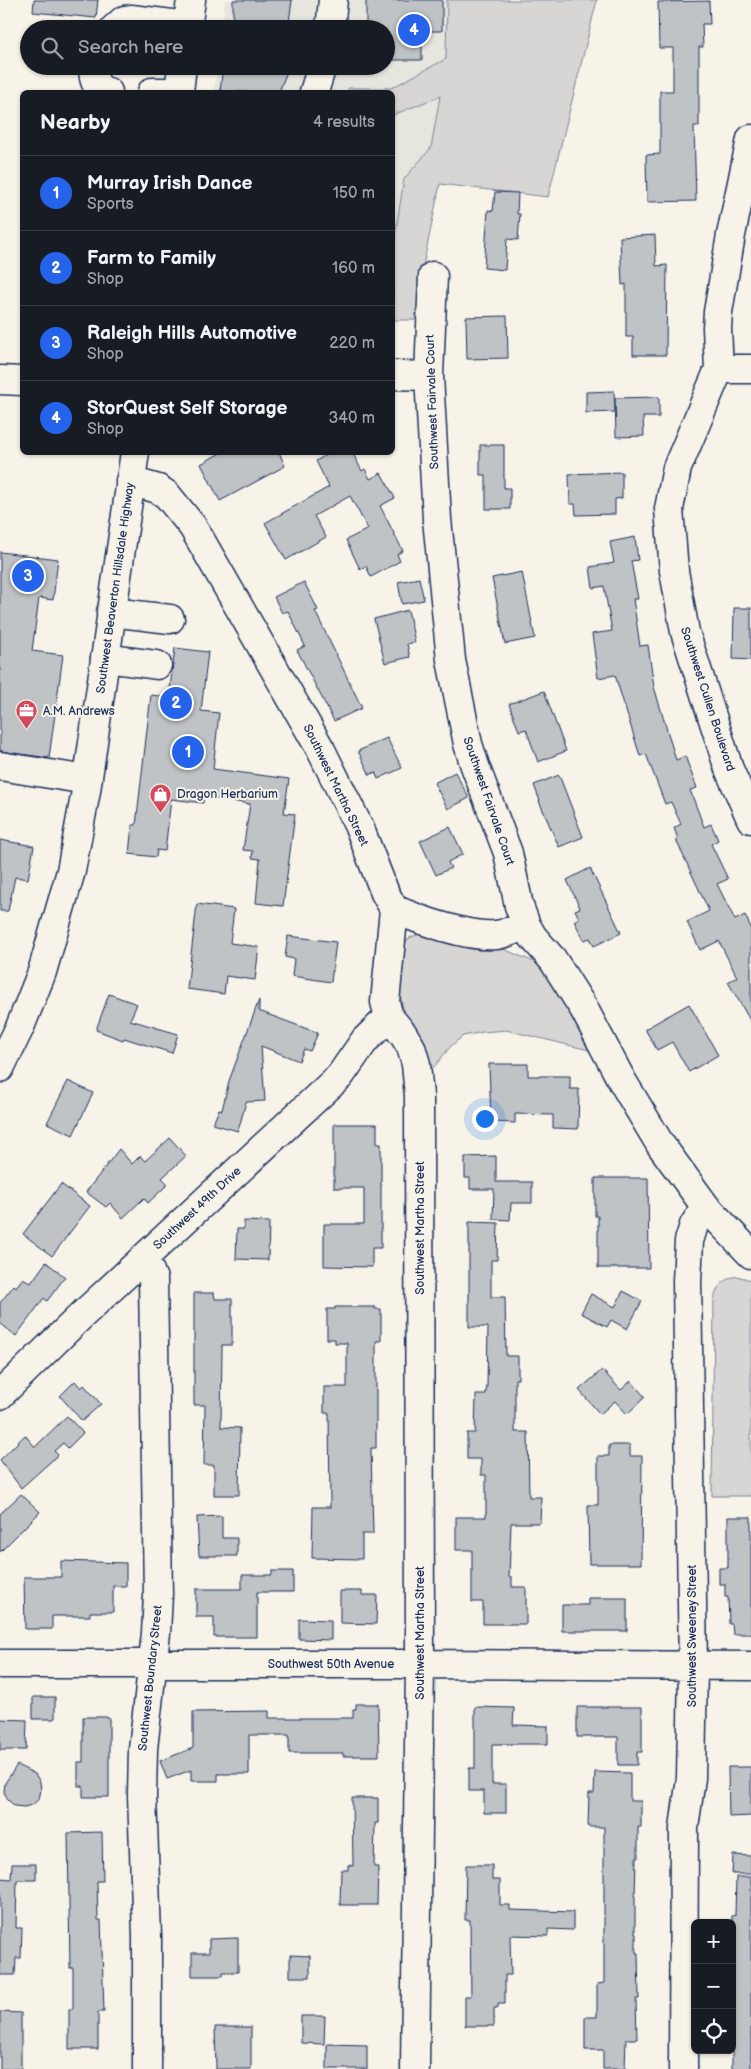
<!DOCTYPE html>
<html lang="en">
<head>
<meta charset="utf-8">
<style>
	body { margin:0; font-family:"Balsamiq Sans",sans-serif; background:#242831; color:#f1f3f6 }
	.controls { position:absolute; right:15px; bottom:15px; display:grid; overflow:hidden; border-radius:8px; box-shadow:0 1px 4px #0004 }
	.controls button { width:45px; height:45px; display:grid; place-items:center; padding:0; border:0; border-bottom:1px solid #363941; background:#171b24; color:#f1f3f6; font:25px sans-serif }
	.you { position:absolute; left:484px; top:1118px; width:18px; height:18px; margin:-12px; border:4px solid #fff; border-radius:50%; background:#1a73e8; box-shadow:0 0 0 8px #1a73e833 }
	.badge { display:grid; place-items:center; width:32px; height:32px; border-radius:50%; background:#2563eb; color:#fff; font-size:16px; font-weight:700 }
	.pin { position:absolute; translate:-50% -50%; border:2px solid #fff; box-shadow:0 1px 5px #0006 }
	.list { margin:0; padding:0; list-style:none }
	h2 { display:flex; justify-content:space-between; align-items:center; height:65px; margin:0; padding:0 20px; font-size:21px }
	h2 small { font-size:16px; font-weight:400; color:#9ea1a6 }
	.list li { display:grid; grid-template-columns:32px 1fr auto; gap:15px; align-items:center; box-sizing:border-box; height:75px; padding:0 20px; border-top:1px solid #363941 }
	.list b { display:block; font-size:19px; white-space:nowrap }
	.list p { margin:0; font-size:16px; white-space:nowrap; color:#9ea1a6 }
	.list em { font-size:16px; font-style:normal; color:#9ea1a6 }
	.icon { flex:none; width:28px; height:28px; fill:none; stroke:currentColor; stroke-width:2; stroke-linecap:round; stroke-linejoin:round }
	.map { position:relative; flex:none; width:751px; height:2069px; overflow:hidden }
	.search { position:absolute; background:#171b24; box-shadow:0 1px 4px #0004; left:20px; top:20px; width:375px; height:55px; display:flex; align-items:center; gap:12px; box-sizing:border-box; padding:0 18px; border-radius:28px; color:#9ea1a6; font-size:19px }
	.panel { position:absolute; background:#171b24; box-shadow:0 1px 4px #0004; left:20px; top:90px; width:375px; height:365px; border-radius:8px }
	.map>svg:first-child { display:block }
	.built { fill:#e6e5de }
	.green { fill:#d7d6d4; stroke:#798299 }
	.building { fill:#c0c3c5; stroke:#1b2f5e }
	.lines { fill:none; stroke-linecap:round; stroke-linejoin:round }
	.minor-casing { stroke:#1b2f5e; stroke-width:31 }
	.major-casing { stroke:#1b2f5e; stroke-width:31 }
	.minor { stroke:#f7f3e8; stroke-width:28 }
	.major { stroke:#f7f3e8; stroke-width:28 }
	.labels { text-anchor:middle; stroke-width:4; stroke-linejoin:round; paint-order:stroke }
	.street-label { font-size:12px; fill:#1b2f5e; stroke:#f7f3e8 }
	.poi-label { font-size:12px; fill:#1b2f5e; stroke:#f7f3e8; text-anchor:start }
</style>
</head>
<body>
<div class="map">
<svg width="751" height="2069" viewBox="0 0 751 2069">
	<rect width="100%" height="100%" fill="#f7f3e8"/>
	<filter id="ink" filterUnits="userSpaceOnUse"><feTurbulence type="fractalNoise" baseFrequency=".02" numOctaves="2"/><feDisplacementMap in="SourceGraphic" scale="10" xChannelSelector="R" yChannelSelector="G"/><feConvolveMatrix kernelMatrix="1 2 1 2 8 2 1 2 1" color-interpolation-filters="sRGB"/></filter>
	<g filter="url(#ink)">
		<path class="built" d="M225 0H447L446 59 391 88H349L347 92H214L217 66H386V29H222Z
			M440 95 431 148 404 179 393 248V115Z"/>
		<path class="green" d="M447 0H597L548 197 440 184 422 271 415 320H393V248L404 179 431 148 440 96 393 115 392 92H347L349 88H391L446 59Z
			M420 934 470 946H496L539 964 560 987 589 1050 506 1030 483 1032 463 1036 451 1046 428 1074 405 1020 398 983 402 945 411 937Z
			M737 1276 751 1280V1496H712L714 1301C716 1286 723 1279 737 1276Z"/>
		<path class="building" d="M34 0H98L96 18 33 12Z
			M233 0H292L288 29H233Z
			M366 0H442V31H422V60H386V29H366Z
			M709 1 710 24H702L703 47H699V126H694L696 201 647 202 646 155 660 154V91H673V48H659L658 2Z
			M223 66H289L279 92H220Z
			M495 192 518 193 517 214H520L518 240 507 239 505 270 484 268 488 210 493 211Z
			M655 235 656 266 667 265 666 355H633V337H626V284L622 285 620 237Z
			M507 316 508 358 467 359 466 317Z
			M614 391 615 412 586 413V392Z
			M659 397V417H643L644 436 616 437 615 398Z
			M480 445H504V488H510V509H486V475H480Z
			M222 452H279L285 466 220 501 201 464Z
			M331 452H352L362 471 365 469 370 479 381 473 395 498 380 506 403 551 397 554 400 561 371 577 366 566 360 569 346 540 368 529 350 496 314 516 326 537 286 560 265 523 329 487 316 461Z
			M622 472V498L615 499V514L576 515 575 504H570L569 474Z
			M635 537 638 560 631 561 638 599H633L640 646 648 645 654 687 676 760 685 756 697 788 690 790 704 827 711 824 718 840 711 844 728 879 717 884 735 920 745 915 751 928V1022L728 982 737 977 719 941 700 950 687 922 709 911 676 840 678 839 674 828 681 824 671 802 665 804 646 754 640 756 615 675 598 678 592 634 612 631 604 586 593 588 590 567 614 563 610 542Z
			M0 552 58 559 53 600 39 598 32 651 63 655 49 758 0 751Z
			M522 572 535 638 505 644 492 578Z
			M419 578 424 600 402 604 398 582Z
			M304 582 318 610 315 611 362 708 334 721 297 650 305 646 288 611 282 613 274 597Z
			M734 608H751V660L733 659Z
			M408 610 415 642 407 644 410 657 385 663 374 619Z
			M175 648 208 652 201 711 219 713 213 769 289 779 284 813 295 814 283 906 256 903 260 859 252 858 253 851 243 850 250 804 204 797 203 803 171 799 165 851 157 850 156 857 129 854 132 825H136L151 695 169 697Z
			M544 691 566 751 538 762 526 729 519 731 509 704Z
			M387 738 402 768 378 779 375 772 370 775 358 751Z
			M455 772 469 798 448 809 434 783Z
			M559 775 583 837 559 847 539 801H540L534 785Z
			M450 827 463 854 448 862 451 868 436 875 420 841Z
			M0 840 34 846 28 879 15 877 8 911H0Z
			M590 868 621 933 594 946 590 938 584 940 574 921 579 918 575 910 580 908 567 880Z
			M197 904 234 909 230 943 259 947 255 980 226 976 224 994 187 989Z
			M288 936 336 942 331 982 292 976 294 959 285 957Z
			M109 994 137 1004 130 1020 178 1034 172 1053 124 1038 123 1040 96 1030Z
			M259 1000V1011L318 1033 310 1051 304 1049 299 1061 261 1046 265 1101 246 1102 238 1131 213 1124 219 1109 222 1110 229 1081Z
			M689 1004 718 1055 689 1072 672 1042 657 1050 645 1029Z
			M489 1064H528V1076H570V1089H579L578 1129 553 1128V1115L515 1114V1123L491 1122Z
			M68 1081 93 1093 73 1135 47 1123Z
			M334 1124H377V1144H381V1248H372V1267L324 1266V1224H364V1188H334Z
			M170 1138 186 1156 162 1178 168 1184 148 1203 144 1198 123 1218 110 1203 106 1207 86 1192 119 1149 132 1164 140 1156 145 1161Z
			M496 1156V1182H532V1203H511L510 1220 493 1219 494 1189H470V1178H465V1157Z
			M595 1178H648L649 1268H598V1216H595Z
			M61 1184 90 1206 52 1256 23 1234Z
			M244 1221 269 1222 268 1260 236 1259 237 1229H244Z
			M469 1222 498 1223 497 1260H491V1297H505L506 1356H518V1379H515V1432H528L529 1497H541L540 1523H511L509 1577H512V1587H526V1624H483V1602H472V1550H456V1517H486V1475H481V1459H467V1433H475L476 1395H485L487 1387 488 1327H469Z
			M46 1262 65 1277 47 1301 44 1298 16 1336 0 1323V1303L14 1285 16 1287 23 1278 31 1283Z
			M623 1291 642 1301 627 1329 611 1320 607 1327 581 1313 591 1294 615 1307Z
			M194 1293H214L215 1299H232V1345H222L221 1427 240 1428 239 1495H214V1465H204L205 1405H194Z
			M335 1307H375V1309H381V1341H376V1448H371L373 1534H362V1559L312 1558 313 1507H330L329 1413H324V1387H347V1343H335V1339H327V1309H335Z
			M602 1370 621 1390 631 1381 645 1397 627 1414 615 1401 600 1414 579 1390Z
			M75 1381 81 1388 84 1385 101 1404 82 1421 60 1396Z
			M67 1416 83 1433 68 1448 63 1443 54 1451 58 1455 21 1488 0 1460 25 1435 35 1447Z
			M609 1445H630V1456H642L641 1564H589L588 1505H598V1456H609Z
			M21 1494 40 1512 0 1552V1514Z
			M222 1516V1538H237V1556H199L197 1517Z
			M728 1517H751V1634H733L732 1624H729L728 1597H725V1584H719V1568H728Z
			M61 1561 126 1563V1586H113V1612H90V1616H52V1629H25L24 1577H61Z
			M272 1571H293V1592H257V1637H214V1617H196V1589H242V1575H272Z
			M340 1591H362V1595H377L376 1624 340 1623Z
			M588 1598H627V1631H562V1605H588Z
			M299 1619 331 1620V1640L299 1639Z
			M33 1697H55V1719H33Z
			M356 1704H378L379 1756H343V1753H289V1735H249V1774H218V1781H191V1770L167 1779 160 1761 193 1748V1712L269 1711V1718H353V1709H356Z
			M475 1707 514 1708 513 1725 548 1726V1744H492V1784H506V1813H484V1791H469V1768H475Z
			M577 1707H642V1752H637V1765H618V1737H577Z
			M83 1717H109V1797H83V1786H78V1762H83Z
			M0 1719 27 1720 26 1750H0Z
			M17 1765 35 1774 40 1782 41 1790 39 1799 32 1805 24 1807 15 1806 8 1800 4 1792 5 1783Z
			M728 1767H751V1816L729 1817Z
			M595 1772 630 1773V1801H641V1827H638V1858H636L635 1898V1934H636V1953H638L639 1999H636L637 2039H626L625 2069H603V2050H585V2017H597V1984L604 1983V1827H588L589 1793H594Z
			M352 1798H378V1823H375L374 1867H378L377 1905H340L341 1870H348V1865L353 1866Z
			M102 1832 103 1881H97L98 1920H101L104 2012H98V2049H69V2009H73V1968H70L68 1833Z
			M733 1855 751 1856V1874H732Z
			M12 1864H36V1880H17L16 1928H22L21 1958H16L15 1975H0V1878L11 1879Z
			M466 1865H492V1880H500V1905H510V1910L573 1912V1930L548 1929V1936L510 1935 511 1975H505V2004H498V2008H494V2026H465V1996H471L470 1920H465Z
			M736 1877H751V2069H732V1916L735 1915Z
			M238 1938V1972H223V1976H192V1953H209V1939Z
			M290 1955 310 1956V1977H290Z
			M0 2012 21 2013V2069H0Z
			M301 2016H325L324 2044 301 2043Z
			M215 2027H251V2069H216Z
			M327 2044 367 2045V2069H327Z"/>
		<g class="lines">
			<defs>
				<path id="minor" d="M114 29 124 20 131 19 188 26
					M330 29 333 0
					M93 66C93 79 95 89 108 92
					M152 92H179
					M314 92 322 66
					M751 139 731 235 718 312 717 328 719 369 677 468 669 509 674 571 685 632 729 769 751 819
					M433 276 429 376 437 519 451 660 468 744 475 766 508 853 519 906 526 925 533 937 553 960 584 1009 621 1079 660 1144 706 1207 751 1254
					M719 369H751
					M392 375 429 376
					M0 380 22 381
					M130 481 158 489 167 495 193 527 321 750 360 829 385 893 394 909 385 1002 389 1017 403 1034 411 1047 416 1064 419 1096 420 1664 415 2069
					M111 612 170 619
					M105 658 157 665
					M0 766 87 780
					M394 909C419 920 470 938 496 935 506 934 516 929 526 925
					M142 1260 149 1269 153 1279 158 1595 156 1633 143 1749 142 1795 147 1936V2069
					M0 1395 80 1317 340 1076 365 1040 389 1017
					M0 1664H420L751 1666
					M683 2069 684 1828 691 1778 693 1666 687 1281 689 1241 694 1225 706 1207"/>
				<path id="major" d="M187 29 191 0
					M179 92 182 66
					M0 1068 20 1027 42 972 71 871 86 791 135 452"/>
			</defs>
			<use href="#minor" class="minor-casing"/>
			<use href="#major" class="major-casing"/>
			<use href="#minor" class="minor"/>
			<use href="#major" class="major"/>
		</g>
	</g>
	<defs>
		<symbol id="office-pin" viewBox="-11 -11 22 30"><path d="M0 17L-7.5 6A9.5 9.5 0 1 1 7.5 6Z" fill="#d1495b" stroke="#f7f3e8"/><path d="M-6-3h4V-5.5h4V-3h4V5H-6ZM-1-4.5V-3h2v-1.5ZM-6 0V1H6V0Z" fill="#fff"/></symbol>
		<symbol id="shop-pin" viewBox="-11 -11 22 30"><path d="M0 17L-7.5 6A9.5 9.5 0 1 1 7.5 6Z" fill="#d1495b" stroke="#f7f3e8"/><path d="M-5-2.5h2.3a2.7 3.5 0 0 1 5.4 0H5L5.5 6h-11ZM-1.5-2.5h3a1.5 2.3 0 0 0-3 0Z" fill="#fff"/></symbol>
	</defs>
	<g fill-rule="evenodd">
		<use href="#office-pin" x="14" y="698" width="25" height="34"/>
		<use href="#shop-pin" x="148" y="782" width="25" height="34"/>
	</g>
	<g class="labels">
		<g class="street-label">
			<text transform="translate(432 402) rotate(-92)" y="4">Southwest Fairvale Court</text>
			<text transform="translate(115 588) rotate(-82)" y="4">Southwest Beaverton Hillsdale Highway</text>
			<text transform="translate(708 699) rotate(72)" y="4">Southwest Cullen Boulevard</text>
			<text transform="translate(336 785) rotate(64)" y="4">Southwest Martha Street</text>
			<text transform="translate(489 801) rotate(71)" y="4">Southwest Fairvale Court</text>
			<text transform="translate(197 1208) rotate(-43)" y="4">Southwest 49th Drive</text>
			<text transform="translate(420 1228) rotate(-90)" y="4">Southwest Martha Street</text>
			<text transform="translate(420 1633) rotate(-90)" y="4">Southwest Martha Street</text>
			<text transform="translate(692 1636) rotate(-90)" y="4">Southwest Sweeney Street</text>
			<text x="331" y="1668">Southwest 50th Avenue</text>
			<text transform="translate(150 1678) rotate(-84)" y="4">Southwest Boundary Street</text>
		</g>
		<g class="poi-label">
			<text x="43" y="715">A.M. Andrews</text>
			<text x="177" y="798">Dragon Herbarium</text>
		</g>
	</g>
</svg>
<div class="controls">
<button>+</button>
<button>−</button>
<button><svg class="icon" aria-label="locate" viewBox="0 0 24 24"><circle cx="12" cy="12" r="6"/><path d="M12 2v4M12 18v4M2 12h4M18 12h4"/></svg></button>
</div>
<div class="you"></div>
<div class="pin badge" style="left:188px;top:752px">1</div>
<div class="pin badge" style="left:176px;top:703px">2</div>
<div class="pin badge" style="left:28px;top:576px">3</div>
<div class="pin badge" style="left:414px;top:30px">4</div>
<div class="search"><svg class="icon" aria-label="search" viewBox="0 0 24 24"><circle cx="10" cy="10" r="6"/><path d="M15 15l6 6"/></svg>Search here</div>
<section class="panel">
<h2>Nearby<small>4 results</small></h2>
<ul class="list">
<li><span class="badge">1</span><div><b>Murray Irish Dance</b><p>Sports</p></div><em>150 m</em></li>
<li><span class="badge">2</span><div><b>Farm to Family</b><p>Shop</p></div><em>160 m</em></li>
<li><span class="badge">3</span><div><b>Raleigh Hills Automotive</b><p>Shop</p></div><em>220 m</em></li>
<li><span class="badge">4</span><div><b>StorQuest Self Storage</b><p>Shop</p></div><em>340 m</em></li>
</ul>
</section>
</div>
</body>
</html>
